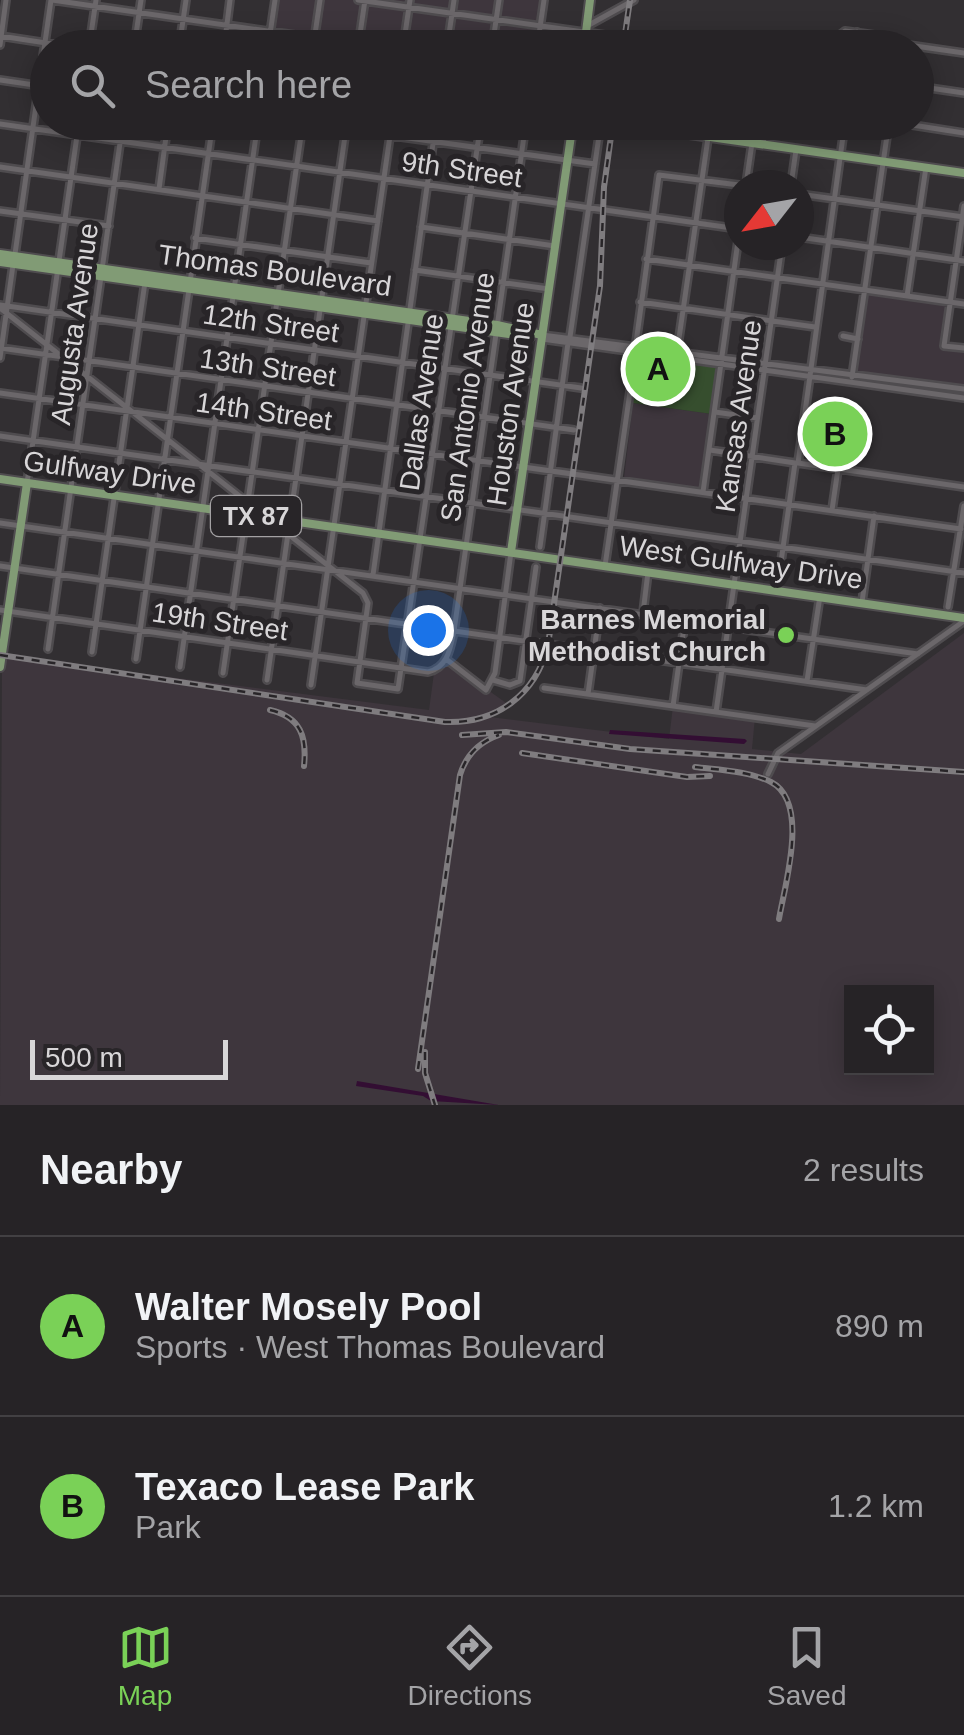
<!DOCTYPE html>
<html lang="en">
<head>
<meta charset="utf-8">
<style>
	body { margin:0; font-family:Helvetica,sans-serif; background:#322f32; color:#f1f3f6 }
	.controls { position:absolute; right:30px; bottom:30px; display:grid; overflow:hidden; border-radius:0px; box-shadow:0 5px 25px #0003 }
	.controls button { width:90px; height:90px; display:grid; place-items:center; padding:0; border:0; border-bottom:2px solid #424043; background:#262326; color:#f1f3f6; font:50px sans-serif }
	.compass { position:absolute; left:724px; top:170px; width:90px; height:90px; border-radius:50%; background:#262326; box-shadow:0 5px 25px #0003; rotate:239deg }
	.scale { position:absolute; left:30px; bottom:25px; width:198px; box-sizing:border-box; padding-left:10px; border:5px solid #d8d6d8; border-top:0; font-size:28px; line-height:35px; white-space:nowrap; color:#d8d6d8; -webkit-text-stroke:8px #282528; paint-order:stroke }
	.you { position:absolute; left:428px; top:630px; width:35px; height:35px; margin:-25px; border:8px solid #fff; border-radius:50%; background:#1a73e8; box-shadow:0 0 0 15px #1a73e833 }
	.badge { display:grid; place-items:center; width:65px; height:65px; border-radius:50%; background:#7ad157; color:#111; font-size:32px; font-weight:700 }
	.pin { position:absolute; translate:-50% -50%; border:5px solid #fff; box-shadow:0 2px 10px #0006 }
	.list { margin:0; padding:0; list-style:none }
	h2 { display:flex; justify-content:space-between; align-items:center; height:130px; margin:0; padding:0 40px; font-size:42px }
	h2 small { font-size:32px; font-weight:400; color:#a4a4a7 }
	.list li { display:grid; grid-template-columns:65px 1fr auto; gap:30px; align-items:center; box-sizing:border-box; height:180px; padding:0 40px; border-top:2px solid #424043 }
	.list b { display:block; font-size:38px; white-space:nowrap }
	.list p { margin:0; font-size:32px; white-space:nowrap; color:#a4a4a7 }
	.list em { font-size:32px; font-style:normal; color:#a4a4a7 }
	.icon { flex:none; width:55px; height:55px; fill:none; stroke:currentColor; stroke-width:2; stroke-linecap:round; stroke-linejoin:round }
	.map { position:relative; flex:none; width:964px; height:1105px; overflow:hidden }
	.search { position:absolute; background:#262326; box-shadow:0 5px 25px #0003; left:30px; right:30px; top:30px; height:110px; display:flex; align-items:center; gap:25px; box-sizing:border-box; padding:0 35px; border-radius:55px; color:#a4a4a7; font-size:38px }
	.sheet { height:490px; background:#262326 }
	nav { display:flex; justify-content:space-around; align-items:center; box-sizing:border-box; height:140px; border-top:2px solid #424043; background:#262326; font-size:28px; color:#a4a4a7 }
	nav a { display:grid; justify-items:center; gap:5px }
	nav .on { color:#7ad157 }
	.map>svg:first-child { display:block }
	.built { fill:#3e363d; fill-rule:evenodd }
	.green { fill:#364e2e }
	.water { fill:#330e33 }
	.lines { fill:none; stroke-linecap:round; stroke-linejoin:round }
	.minor-casing { stroke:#4f4c4f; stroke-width:10 }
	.major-casing { stroke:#4f4c4f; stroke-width:12 }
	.minor { stroke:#6b676a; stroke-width:5 }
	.major { stroke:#819b75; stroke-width:8 }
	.rail-casing { stroke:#7f7c7f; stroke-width:6 }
	.rail { stroke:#282528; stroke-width:2.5; stroke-dasharray:8; stroke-linecap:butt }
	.poi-dot { fill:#7ad157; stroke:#282528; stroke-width:4 }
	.labels { text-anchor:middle; stroke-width:10; stroke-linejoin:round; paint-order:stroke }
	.shield { fill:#282528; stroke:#a3a1a3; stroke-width:2.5 }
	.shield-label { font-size:25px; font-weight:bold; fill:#d8d6d8 }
	.street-label { font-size:28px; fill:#d8d6d8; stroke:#282528 }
	.poi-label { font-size:28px; font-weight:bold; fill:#d8d6d8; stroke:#282528; text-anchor:end }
</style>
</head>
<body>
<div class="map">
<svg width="964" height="1105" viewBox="0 0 964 1105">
	<rect width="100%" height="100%" fill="#322f32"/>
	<path class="built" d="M279 0H548L541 47 272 48Z
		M215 123H256L255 137 213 131Z
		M868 293 948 305 942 347 964 350V387L857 371Z
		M633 403 712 414 700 489 624 478Z
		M964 633V1105H0L2 656 429 710 434 673 447 661 509 705 490 717 669 739 673 706 755 717 752 749 801 754ZM852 992H926V1068H852Z"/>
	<path class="green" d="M639 356 719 366 712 414 633 403Z"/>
	<path class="water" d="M610 730 745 739 747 741 744 744 609 734Z
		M357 1081 499 1105 431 1101 423 1096 356 1086Z"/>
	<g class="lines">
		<defs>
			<path id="minor" d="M52 0 385 48
				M358 0 612 36 611 48
				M587 26 634 0
				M0 36 79 48
				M0 45 6 0
				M89 48 96 0
				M134 48 141 0
				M179 48 186 0
				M224 48 230 0
				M268 48 275 0
				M313 48 320 0
				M358 48 365 0
				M403 48 410 0
				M447 48 454 0
				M492 48 499 0
				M537 48 544 0
				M823 48 845 31 889 37 908 45 964 53
				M855 48 857 32
				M0 80 48 87
				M916 86 964 93
				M845 122 798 463 964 487
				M893 122 964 133
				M301 123 595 164
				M0 124 739 229
				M703 135 721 122
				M763 144 766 122
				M0 167 378 221
				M746 185 752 143
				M791 185 796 150
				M159 189 168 122
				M799 194 964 217
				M964 206 944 346 964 348
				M0 211 109 226
				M421 227 555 246
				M799 237 964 261
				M195 238 371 263
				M15 254 51 0
				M646 259 964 304
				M415 270 549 289
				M907 296 926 167
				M640 302 815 327
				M0 305 581 388
				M0 308 363 593 368 603 357 683 398 689 481 122
				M542 335 964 389
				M843 336 858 339
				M570 337 601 122
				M542 339 964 398
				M636 343 659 175 739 185
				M0 348 574 430
				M677 352 708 138
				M0 358 13 265
				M852 377 889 122
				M0 393 961 529
				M715 412 757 418
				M0 436 964 573
				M710 450 795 463 777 590
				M27 483 79 122
				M703 492 739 234
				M832 510 838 469
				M0 523 918 654
				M540 547 568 343
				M0 566 867 690
				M605 566 636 350
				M373 575 436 122
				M862 602 874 516
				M948 607 964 506
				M0 610 428 672C448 667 450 649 454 631L526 122
				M643 613 648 572
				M48 649 123 122
				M92 652 145 282
				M136 659 213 122
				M446 659 486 690 495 673 511 552
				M180 667 258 122
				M223 673 303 122
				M267 680 347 122
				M493 680 510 685 520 681 536 567
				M807 681 820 596
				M311 685 392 122
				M544 688 815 726
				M588 694 600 608
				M673 706 685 620
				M716 712 782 245
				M768 774 778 753 964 621"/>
			<path id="major" d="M584 48 590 0
				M605 122 964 173
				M0 254 497 325 542 335
				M0 262 530 337
				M0 479 964 618
				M511 552 573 122
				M0 667 27 483"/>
		</defs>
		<use href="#minor" class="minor-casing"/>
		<use href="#major" class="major-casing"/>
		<use href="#minor" class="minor"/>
		<use href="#major" class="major"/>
		<defs>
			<path id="rail" d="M623 48 630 0
				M0 655 445 722C496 724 536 695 548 645L600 286 604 187 613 122
				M270 710C301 717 307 737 304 766
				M462 735 506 732 630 749 964 772
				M522 753 687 777 710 776
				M695 767C720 770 749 771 771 782 810 802 785 884 779 919
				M425 1052V1073L435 1105
				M418 1069 460 775C466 755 479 742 499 735"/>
		</defs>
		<use href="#rail" class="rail-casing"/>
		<use href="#rail" class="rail"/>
	</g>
	<circle class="poi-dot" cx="786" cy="635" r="10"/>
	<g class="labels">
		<rect class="shield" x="211" y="496" width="90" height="40" rx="8"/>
		<g class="shield-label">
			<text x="256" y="525">TX 87</text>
		</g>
		<g class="street-label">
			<text transform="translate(462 169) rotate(8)" y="10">9th Street</text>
			<text transform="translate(275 270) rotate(8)" y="10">Thomas Boulevard</text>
			<text transform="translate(271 323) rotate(8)" y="10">12th Street</text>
			<text transform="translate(74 324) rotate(-82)" y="10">Augusta Avenue</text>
			<text transform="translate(268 367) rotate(8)" y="10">13th Street</text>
			<text transform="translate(467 397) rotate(-82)" y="10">San Antonio Avenue</text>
			<text transform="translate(421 402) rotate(-82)" y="10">Dallas Avenue</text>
			<text transform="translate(510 404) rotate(-82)" y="10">Houston Avenue</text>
			<text transform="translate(264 411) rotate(8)" y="10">14th Street</text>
			<text transform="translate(738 416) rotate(-82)" y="10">Kansas Avenue</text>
			<text transform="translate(110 472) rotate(8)" y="10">Gulfway Drive</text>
			<text transform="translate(741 562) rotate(8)" y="10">West Gulfway Drive</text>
			<text transform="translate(220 621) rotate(8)" y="10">19th Street</text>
		</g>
		<g class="poi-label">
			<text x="766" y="629">Barnes Memorial<tspan x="766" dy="32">Methodist Church</tspan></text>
		</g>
	</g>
</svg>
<div class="controls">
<button><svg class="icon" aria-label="locate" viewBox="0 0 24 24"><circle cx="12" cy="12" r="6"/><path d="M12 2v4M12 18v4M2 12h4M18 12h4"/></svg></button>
</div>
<svg class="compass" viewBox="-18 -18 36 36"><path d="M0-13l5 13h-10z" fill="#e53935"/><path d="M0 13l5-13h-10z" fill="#a4a4a7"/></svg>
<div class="scale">500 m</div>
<div class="you"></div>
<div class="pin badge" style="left:658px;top:369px">A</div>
<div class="pin badge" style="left:835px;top:434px">B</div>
<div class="search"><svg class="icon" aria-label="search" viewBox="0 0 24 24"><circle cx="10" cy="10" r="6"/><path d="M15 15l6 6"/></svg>Search here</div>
</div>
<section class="sheet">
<h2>Nearby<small>2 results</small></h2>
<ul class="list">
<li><span class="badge">A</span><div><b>Walter Mosely Pool</b><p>Sports · West Thomas Boulevard</p></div><em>890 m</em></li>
<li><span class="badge">B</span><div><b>Texaco Lease Park</b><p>Park</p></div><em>1.2 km</em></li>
</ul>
</section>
<nav>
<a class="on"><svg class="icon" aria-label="map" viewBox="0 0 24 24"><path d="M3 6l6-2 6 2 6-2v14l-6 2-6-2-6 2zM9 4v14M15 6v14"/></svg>Map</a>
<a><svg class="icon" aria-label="directions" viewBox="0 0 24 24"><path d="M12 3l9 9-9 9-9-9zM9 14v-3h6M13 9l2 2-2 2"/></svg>Directions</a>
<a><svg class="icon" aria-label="saved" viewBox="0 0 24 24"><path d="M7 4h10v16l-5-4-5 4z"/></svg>Saved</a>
</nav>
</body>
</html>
